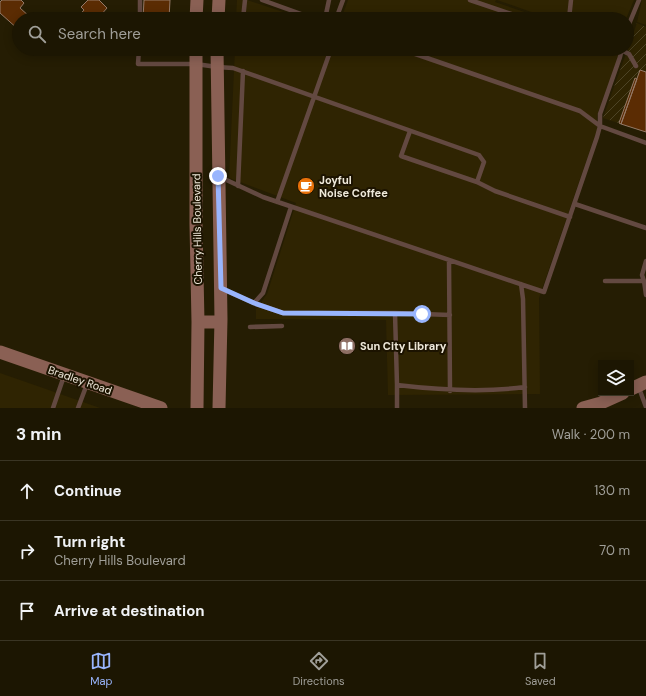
<!DOCTYPE html>
<html lang="en">
<head>
<meta charset="utf-8">
<style>
	body { margin:0; font-family:"DM Sans",sans-serif; background:#251f0c; color:#f1f3f6 }
	.controls { position:absolute; right:12px; bottom:12px; display:grid; overflow:hidden; border-radius:0px; box-shadow:0 2px 10px #0003 }
	.controls button { width:36px; height:36px; display:grid; place-items:center; padding:0; border:0; border-bottom:1px solid #3a3524; background:#1c1602; color:#f1f3f6; font:20px sans-serif }
	.stop { position:absolute; width:12px; height:12px; margin:-9px; border:3px solid #99b5fd; border-radius:50%; background:#fff }
	.stop.end { background:#99b5fd; border-color:#fff; box-shadow:0 1px 4px #0008 }
	.list { margin:0; padding:0; list-style:none }
	h2 { display:flex; justify-content:space-between; align-items:center; height:52px; margin:0; padding:0 16px; font-size:17px }
	h2 small { font-size:13px; font-weight:400; color:#a09f99 }
	.list li { display:grid; grid-template-columns:26px 1fr auto; gap:12px; align-items:center; box-sizing:border-box; height:60px; padding:0 16px; border-top:1px solid #3a3524 }
	.list b { display:block; font-size:15px; white-space:nowrap }
	.list p { margin:0; font-size:13px; white-space:nowrap; color:#a09f99 }
	.list em { font-size:13px; font-style:normal; color:#a09f99 }
	.icon { flex:none; width:22px; height:22px; fill:none; stroke:currentColor; stroke-width:2; stroke-linecap:round; stroke-linejoin:round }
	.map { position:relative; flex:none; width:646px; height:408px; overflow:hidden }
	.search { position:absolute; background:#1c1602; box-shadow:0 2px 10px #0003; left:12px; right:12px; top:12px; height:44px; display:flex; align-items:center; gap:10px; box-sizing:border-box; padding:0 14px; border-radius:22px; color:#a09f99; font-size:15px }
	.sheet { height:232px; background:#1c1602 }
	nav { display:flex; justify-content:space-around; align-items:center; box-sizing:border-box; height:56px; border-top:1px solid #3a3524; background:#1c1602; font-size:11px; color:#a09f99 }
	nav a { display:grid; justify-items:center; gap:2px }
	nav .on { color:#99b5fd }
	.map>svg:first-child { display:block }
	.built { fill:#2f2402 }
	.industrial { fill:url(#industrial-furrows) }
	.building { fill:#5b2c03; stroke:#957a68 }
	.lines { fill:none; stroke-linecap:round; stroke-linejoin:round }
	.lane { stroke:#634941; stroke-width:4.5 }
	.secondary { stroke:#8a6054; stroke-width:13 }
	.route { stroke:#99b5fd; stroke-width:5 }
	.labels { text-anchor:middle; stroke-width:4; stroke-linejoin:round; paint-order:stroke }
	.poi-label { font-size:11px; font-weight:bold; fill:#eee8d9; stroke:#1c1300; text-anchor:start }
	.street-label { font-size:11px; fill:#eee8d9; stroke:#1c1300 }
</style>
</head>
<body>
<div class="map">
<svg width="646" height="408" viewBox="0 0 646 408">
	<defs>
		<pattern id="industrial-furrows" width="10" height="10" patternUnits="userSpaceOnUse"><rect width="10" height="10" fill="#2f2402"/><path d="M-1 1l2-2M0 10L10 0M9 11l2-2" fill="none" stroke="#4d4426"/></pattern>
	</defs>
	<rect width="100%" height="100%" fill="#251d03"/>
	<path class="built" d="M237 0H247L304 19H236Z
		M348 0H496L495 2 545 19H341Z
		M497 0H634L626 19H551Z
		M642 0H646V25L637 22Z
		M235 49H617L619 56 597 115V130L539 298 540 394 388 395 386 320 256 319V309L267 294 296 203 229 178Z
		M0 373 46 389 100 408H0Z"/>
	<path class="industrial" d="M637 23 646 27V132L603 118Z"/>
	<path class="building" d="M2 0H21L24 3 20 8 30 17 33 14 38 19H19V30L0 13V2Z
		M88 0H99L107 8 100 16 102 17 100 19H76L84 10 81 7Z
		M144 0H170L169 19H143Z
		M640 70 646 72V132L621 124Z
		M635 78 637 79 621 124 619 123Z"/>
	<g class="lines">
		<path class="lane" d="M262 0 315 19
			M470 0 526 19
			M140 19V0
			M243 19 245 0
			M325 19 329 0
			M336 19 343 0
			M569 19 571 0
			M627 29 639 0
			M139 49 138 64H196L217 67 233 68 479 155 484 162 477 182
			M401 49 580 111 600 126 646 143
			M621 50 629 54 636 66
			M410 131 401 156 477 182 495 191 570 217
			M220 177 263 197 544 292 597 137 600 126V114L620 57 622 49
			M238 186 243 71
			M277 202 331 49
			M575 204 646 228
			M449 260 450 391
			M646 261 642 275 644 281 646 295
			M605 281H644
			M521 284 523 299 525 408
			M222 289 254 303 283 313H395L397 385C439 390 482 393 525 387
			M254 303 263 293 291 207
			M395 313 450 315
			M250 327 282 326
			M397 385V408
			M639 388 646 407
			M53 408 64 376
			M78 408 87 384"/>
		<path class="secondary" d="M196 19 197 0
			M218 19 219 0
			M196 49V224L198 322 197 408
			M217 49 221 319 219 408
			M198 322H221
			M0 352 161 408
			M631 389 646 382
			M583 408 601 403 623 393"/>
	</g>
	<g class="lines">
		<path class="route" d="M218 176 221 288 254 303 283 313 422 314"/>
	</g>
	<defs>
		<symbol id="cafe-disc" viewBox="-11 -11 22 22"><circle r="9.5" fill="#e8710a" stroke="#1c1300"/><path d="M-5.5-4.5H6V0H3Q3 3.5 0 3.5H-2.5Q-5.5 3.5-5.5 0ZM3-3.2v2h1.7v-2ZM-6 4.5H4V6H-6Z" fill="#fff"/></symbol>
		<symbol id="library-disc" viewBox="-11 -11 22 22"><circle r="9.5" fill="#8d6e63" stroke="#1c1300"/><path d="M-6-4Q-3-5.5-.7-3.5V5Q-3 3-6 4ZM6-4Q3-5.5 .7-3.5V5Q3 3 6 4Z" fill="#fff"/></symbol>
	</defs>
	<g fill-rule="evenodd">
		<use href="#cafe-disc" x="296" y="176" width="20" height="20"/>
		<use href="#library-disc" x="337" y="336" width="20" height="20"/>
	</g>
	<g class="labels">
		<g class="poi-label">
			<text x="319" y="184">Joyful<tspan x="319" dy="13">Noise Coffee</tspan></text>
			<text x="360" y="350">Sun City Library</text>
		</g>
		<g class="street-label">
			<text transform="translate(197 229) rotate(-91)" y="4">Cherry Hills Boulevard</text>
			<text transform="translate(80 380) rotate(19)" y="4">Bradley Road</text>
		</g>
	</g>
</svg>
<div class="controls">
<button><svg class="icon" aria-label="layers" viewBox="0 0 24 24"><path d="M12 4l9 5-9 5-9-5zM3 14l9 5 9-5"/></svg></button>
</div>
<div class="stop" style="left:422px;top:314px"></div>
<div class="stop end" style="left:218px;top:176px"></div>
<div class="search"><svg class="icon" aria-label="search" viewBox="0 0 24 24"><circle cx="10" cy="10" r="6"/><path d="M15 15l6 6"/></svg>Search here</div>
</div>
<section class="sheet">
<h2>3 min<small>Walk · 200 m</small></h2>
<ul class="list">
<li><svg class="icon" aria-label="ahead" viewBox="0 0 24 24"><path d="M12 20V5M6 11l6-6 6 6"/></svg><div><b>Continue</b></div><em>130 m</em></li>
<li><svg class="icon" aria-label="right" viewBox="0 0 24 24"><path d="M7 20v-9h11M14 6l5 5-5 5"/></svg><div><b>Turn right</b><p>Cherry Hills Boulevard</p></div><em>70 m</em></li>
<li><svg class="icon" aria-label="arrive" viewBox="0 0 24 24"><path d="M6 21V4h12l-3 4 3 4H6"/></svg><div><b>Arrive at destination</b></div></li>
</ul>
</section>
<nav>
<a class="on"><svg class="icon" aria-label="map" viewBox="0 0 24 24"><path d="M3 6l6-2 6 2 6-2v14l-6 2-6-2-6 2zM9 4v14M15 6v14"/></svg>Map</a>
<a><svg class="icon" aria-label="directions" viewBox="0 0 24 24"><path d="M12 3l9 9-9 9-9-9zM9 14v-3h6M13 9l2 2-2 2"/></svg>Directions</a>
<a><svg class="icon" aria-label="saved" viewBox="0 0 24 24"><path d="M7 4h10v16l-5-4-5 4z"/></svg>Saved</a>
</nav>
</body>
</html>
